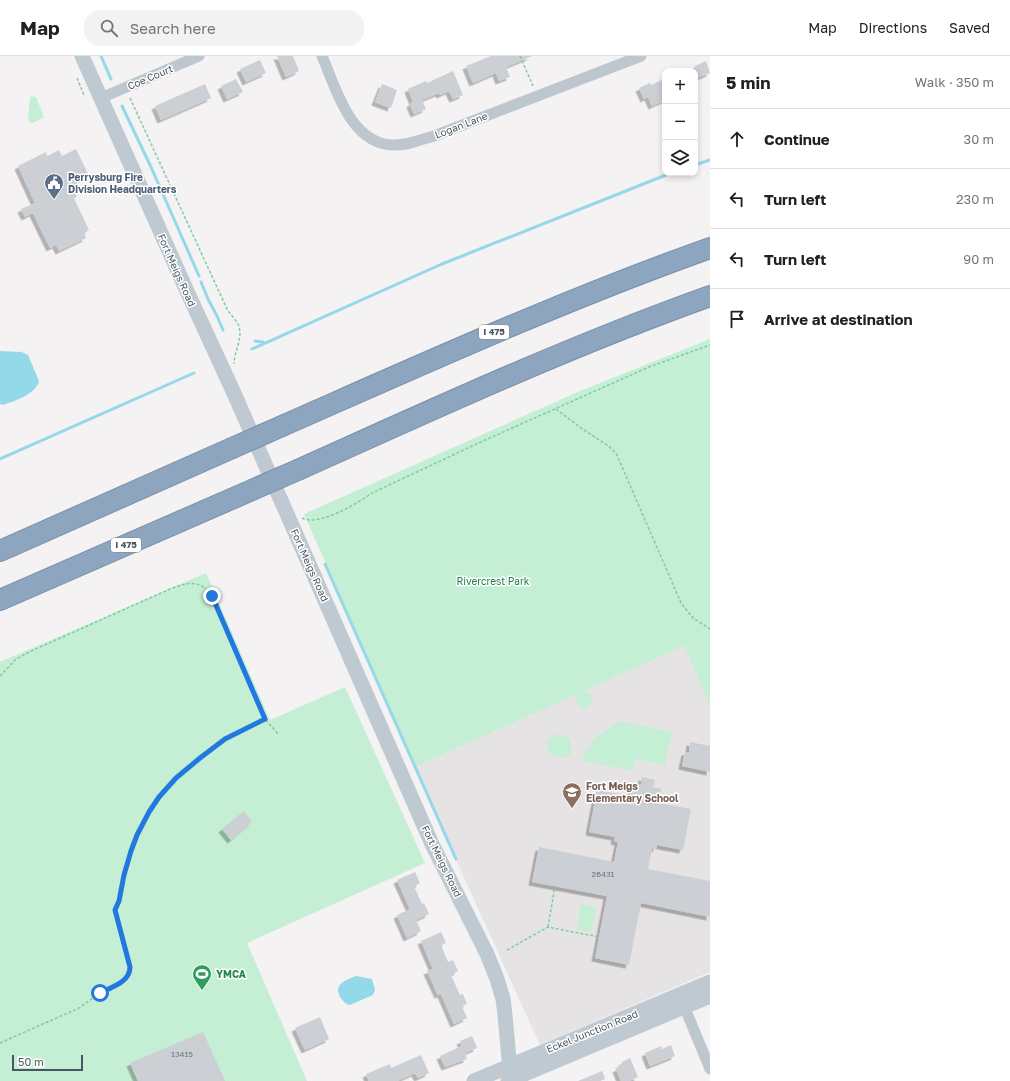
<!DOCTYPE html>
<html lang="en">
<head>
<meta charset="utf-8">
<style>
	body { margin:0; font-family:"Golos Text",sans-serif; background:#f2f2f2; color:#202124 }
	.controls { position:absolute; right:12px; top:12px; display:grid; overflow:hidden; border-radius:8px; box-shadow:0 2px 6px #0003 }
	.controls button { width:36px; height:36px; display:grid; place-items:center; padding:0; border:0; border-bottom:1px solid #e0e0e0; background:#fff; color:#202124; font:20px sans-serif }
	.scale { position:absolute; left:12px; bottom:10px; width:71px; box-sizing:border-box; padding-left:4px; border:2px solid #4a565f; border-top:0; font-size:11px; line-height:14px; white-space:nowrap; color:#4a565f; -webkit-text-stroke:3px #fff; paint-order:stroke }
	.stop { position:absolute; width:12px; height:12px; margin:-9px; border:3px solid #2278de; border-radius:50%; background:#fff }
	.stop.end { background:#2278de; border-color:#fff; box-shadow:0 1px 4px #0008 }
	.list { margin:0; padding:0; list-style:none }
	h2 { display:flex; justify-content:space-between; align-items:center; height:52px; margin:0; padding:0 16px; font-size:17px }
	h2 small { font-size:13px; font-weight:400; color:#757577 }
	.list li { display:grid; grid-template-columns:26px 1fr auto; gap:12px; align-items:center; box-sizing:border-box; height:60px; padding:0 16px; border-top:1px solid #e0e0e0 }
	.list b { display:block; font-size:15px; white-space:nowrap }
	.list em { font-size:13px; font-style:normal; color:#757577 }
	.icon { flex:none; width:22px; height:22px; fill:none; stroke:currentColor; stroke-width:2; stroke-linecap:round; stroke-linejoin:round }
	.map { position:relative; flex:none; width:710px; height:1025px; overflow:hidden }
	header { display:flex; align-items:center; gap:24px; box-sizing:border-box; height:56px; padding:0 20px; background:#fff; border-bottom:1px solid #e0e0e0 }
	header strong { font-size:19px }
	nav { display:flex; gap:22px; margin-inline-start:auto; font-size:14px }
	.search { width:280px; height:36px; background:#f2f2f2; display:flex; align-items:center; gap:10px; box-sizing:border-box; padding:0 14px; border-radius:16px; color:#757577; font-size:15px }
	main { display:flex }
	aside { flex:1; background:#fff }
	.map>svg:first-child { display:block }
	.education { fill:#e5e3e4 }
	.green { fill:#c4efd4 }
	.water { fill:#93d9e9 }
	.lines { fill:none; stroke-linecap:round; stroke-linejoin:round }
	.stream { stroke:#93d9e9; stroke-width:3 }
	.building { fill:#cccfd4; filter:url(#shadow) }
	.highway-casing { stroke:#7890aa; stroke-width:22 }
	.path { stroke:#7dcca3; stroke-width:1.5; stroke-dasharray:3 2; stroke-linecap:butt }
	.street { stroke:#bec7ce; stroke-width:11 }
	.secondary { stroke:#bfc9d2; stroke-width:15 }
	.highway { stroke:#8da5be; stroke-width:20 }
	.highway-bridge-casing { stroke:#7890aa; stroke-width:22; stroke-linecap:butt }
	.highway-bridge { stroke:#8da5be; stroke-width:20 }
	.route { stroke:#2278de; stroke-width:5 }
	.labels { text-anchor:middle; stroke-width:3; stroke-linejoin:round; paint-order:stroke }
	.number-label { font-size:8px; fill:#6a747c }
	.shield { fill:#fff; stroke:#80898f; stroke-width:1 }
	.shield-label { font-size:9px; font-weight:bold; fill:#4a565f }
	.street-label { font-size:10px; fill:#4a565f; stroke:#fff }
	.service-label { font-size:10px; font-weight:bold; fill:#4e5e75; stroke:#fff; text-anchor:start }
	.park-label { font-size:10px; fill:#1c804c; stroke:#fff }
	.education-label { font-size:10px; font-weight:bold; fill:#785e54; stroke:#fff; text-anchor:start }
	.leisure-label { font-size:10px; font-weight:bold; fill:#27864d; stroke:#fff; text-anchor:start }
</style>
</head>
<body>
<header>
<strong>Map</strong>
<div class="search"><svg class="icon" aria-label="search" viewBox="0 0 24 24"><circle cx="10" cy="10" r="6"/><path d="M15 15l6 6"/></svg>Search here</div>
<nav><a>Map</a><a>Directions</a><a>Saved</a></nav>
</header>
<main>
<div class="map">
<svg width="710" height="1025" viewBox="0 0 710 1025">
	<defs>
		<filter id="shadow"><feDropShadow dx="-3.5" dy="3.5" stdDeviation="0" flood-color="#0004"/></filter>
	</defs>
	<rect width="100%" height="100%" fill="#f4f2f2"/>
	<path class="education" d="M684 590 710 649V916L540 989 452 795 415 711Z"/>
	<path class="green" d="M31 40 36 41 44 61 31 68 28 63 30 42Z
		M710 283V649L684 590 415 711 304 458 580 335Z
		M206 517 270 664 345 631 425 807 247 887 307 1025H0V606Z
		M576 644a8 8 0 1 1 16 0a8 8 0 1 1-16 0Z
		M619 665 672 676 665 709 635 703 633 715 583 705 586 691 590 692 592 684Z
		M558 678C571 679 573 688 570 699L567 701C552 702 543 698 550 682Z
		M581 848 596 851 591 876 577 873Z"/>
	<path class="water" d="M0 295 22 296 28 299 39 325C36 338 15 345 3 349L0 348Z
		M356 920 372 923 375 934 373 939 350 949C345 948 343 945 340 941 333 928 346 924 356 920Z"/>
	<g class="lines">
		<path class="stream" d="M101 0 111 23
			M122 50 151 111 199 220
			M695 109 710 104
			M201 226 208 243 217 260 223 274
			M255 285 263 286
			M252 293 442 208 671 117
			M0 403 194 317
			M325 508 456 803"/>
	</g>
	<path class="building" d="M277 0H293L299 15 286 21Z
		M491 0H532L506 11 510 21 499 25 496 17 473 27 466 10Z
		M260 4 266 17 246 26 240 13Z
		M706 5 710 17 695 23V10Z
		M453 15 463 39 453 43 449 35 440 39 439 37 422 44 426 53 414 58 410 48 413 46 408 33 426 25 427 27Z
		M236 23 243 36 227 43 221 30Z
		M662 24 665 31V44L652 50 648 41 644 43 639 32 650 27 651 29Z
		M205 28 211 42 161 64 155 50Z
		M382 28 397 34 391 52 375 46Z
		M76 93 89 120 75 126 80 137 73 140 89 174 84 177 86 182 59 195 56 189 50 192 33 157 25 161 21 153 35 147 18 110 46 96 47 100 59 94 62 100Z
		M690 686 710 690V716L682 710 685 696H689Z
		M642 721 655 724 653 731 661 733 659 747 691 753 683 794 657 789 656 793 652 792 648 813 710 825V861L641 847 629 909 595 902 607 840 532 826 539 791 614 806 618 786 614 785 615 781 589 776 597 734 630 740 633 728 641 729Z
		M244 755 252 766 231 784 222 773Z
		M415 816 420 827 414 830 422 848 424 847 429 858 416 864 421 875 407 882 397 859 410 853 397 824Z
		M441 876 446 887 441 889 448 906 453 904 458 915 451 919 460 939 463 938 467 948 462 950 467 962 454 968 441 938 438 939 427 915 433 913 421 885Z
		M320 961 329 983 305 994 295 972Z
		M203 976 225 1025H138L130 1007Z
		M472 980 477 992 465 997 467 1003 445 1011 440 1000 462 990 460 985Z
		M671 989 675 1000 650 1010 645 997 661 990 662 993Z
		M421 999 429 1017 418 1022 415 1017 397 1025H369L366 1018 390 1008 391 1012Z
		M630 1002 638 1021 629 1025H621L616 1013 620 1011 619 1009 622 1008V1006Z
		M602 1015 605 1023 600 1025H578Z"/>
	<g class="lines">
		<defs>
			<path id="highway" d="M282 370C423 308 564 244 710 192
				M300 413C436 352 570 290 710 240
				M0 495 230 393
				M0 544 252 434"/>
		</defs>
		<use href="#highway" class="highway-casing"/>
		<path class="path" d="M520 0 533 30
			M77 22 84 39H85
			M130 42 228 255C231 259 236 264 238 268 244 281 234 295 234 308
			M556 353 581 372 607 389 616 397 681 547 693 562 710 573
			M302 462C319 471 358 447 372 437L483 385 649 311 710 289
			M0 620 16 603 29 596 170 533C188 526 200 523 212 540L265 663 278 678
			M548 871 555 830
			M507 894 548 871 599 881
			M0 987 79 952 100 937 125 923 129 919 130 911 115 855 119 845 124 819 131 795 137 779 149 756 159 741 176 722 200 701 225 683 265 663"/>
		<path class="street" d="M322 0C336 32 350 87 392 89 406 90 420 84 434 80L641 0
			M101 42 199 0
			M682 945 710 1013"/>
		<path class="secondary" d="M82 0 186 233 233 335 432 788 487 898 497 923 503 943 505 959 511 1025
			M474 1025 710 926
			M508 1025 710 940"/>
		<use href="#highway" class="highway"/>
		<defs>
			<path id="highway-bridge" d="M230 393 282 370
				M252 434 300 413"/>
		</defs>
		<use href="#highway-bridge" class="highway-bridge-casing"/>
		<use href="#highway-bridge" class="highway-bridge"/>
	</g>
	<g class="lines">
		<path class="route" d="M100 937C112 931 130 926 130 911L115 854 119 845 124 819 131 795 137 779 149 756 159 741 176 722 200 702 225 683 265 663 212 540"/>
	</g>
	<defs>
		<symbol id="civic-pin" viewBox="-11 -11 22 30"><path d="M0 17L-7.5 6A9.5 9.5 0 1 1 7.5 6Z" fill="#5c6f8a" stroke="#fff"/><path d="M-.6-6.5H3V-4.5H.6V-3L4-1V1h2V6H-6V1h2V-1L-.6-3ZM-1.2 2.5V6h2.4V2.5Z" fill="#fff"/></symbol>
		<symbol id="school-pin" viewBox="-11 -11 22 30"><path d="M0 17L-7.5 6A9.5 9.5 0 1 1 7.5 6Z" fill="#8d6e63" stroke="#fff"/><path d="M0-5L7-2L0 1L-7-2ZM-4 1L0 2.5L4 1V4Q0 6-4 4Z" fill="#fff"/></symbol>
		<symbol id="stadium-pin" viewBox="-11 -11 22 30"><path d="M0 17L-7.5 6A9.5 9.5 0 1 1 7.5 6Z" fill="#2e9e5b" stroke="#fff"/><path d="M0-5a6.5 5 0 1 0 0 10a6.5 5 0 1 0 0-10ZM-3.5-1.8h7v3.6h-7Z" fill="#fff"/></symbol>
	</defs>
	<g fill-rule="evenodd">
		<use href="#civic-pin" x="43" y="116" width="22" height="30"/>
		<use href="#school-pin" x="561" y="725" width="22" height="30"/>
		<use href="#stadium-pin" x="191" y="907" width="22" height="30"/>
	</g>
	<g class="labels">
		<g class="number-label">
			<text x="603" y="821">26431</text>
			<text x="182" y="1001">13415</text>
		</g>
		<g class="shield">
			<rect x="479" y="269" width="30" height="14" rx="3"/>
			<rect x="111" y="482" width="30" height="14" rx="3"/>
		</g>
		<g class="shield-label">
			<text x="494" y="279">I 475</text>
			<text x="126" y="492">I 475</text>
		</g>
		<g class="street-label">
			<text transform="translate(150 21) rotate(-23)" y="4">Coe Court</text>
			<text transform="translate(461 69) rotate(-21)" y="4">Logan Lane</text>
			<text transform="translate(177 214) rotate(66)" y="4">Fort Meigs Road</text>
			<text transform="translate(310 509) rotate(66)" y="4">Fort Meigs Road</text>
			<text transform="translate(442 805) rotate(64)" y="4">Fort Meigs Road</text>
			<text transform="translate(592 975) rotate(-22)" y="4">Eckel Junction Road</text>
		</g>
		<g class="service-label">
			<text x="68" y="125">Perrysburg Fire<tspan x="68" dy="12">Division Headquarters</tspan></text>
		</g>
		<g class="park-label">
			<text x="493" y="529">Rivercrest Park</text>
		</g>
		<g class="education-label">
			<text x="586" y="734">Fort Meigs<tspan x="586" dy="12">Elementary School</tspan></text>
		</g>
		<g class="leisure-label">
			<text x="216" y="922">YMCA</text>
		</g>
	</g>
</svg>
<div class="controls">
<button>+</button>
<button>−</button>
<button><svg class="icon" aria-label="layers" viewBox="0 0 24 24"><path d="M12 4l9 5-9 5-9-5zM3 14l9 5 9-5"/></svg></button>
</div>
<div class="scale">50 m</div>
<div class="stop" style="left:100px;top:937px"></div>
<div class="stop end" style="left:212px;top:540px"></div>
</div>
<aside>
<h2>5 min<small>Walk · 350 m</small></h2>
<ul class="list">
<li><svg class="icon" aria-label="ahead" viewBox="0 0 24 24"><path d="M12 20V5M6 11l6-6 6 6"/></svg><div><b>Continue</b></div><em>30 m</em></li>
<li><svg class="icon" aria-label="left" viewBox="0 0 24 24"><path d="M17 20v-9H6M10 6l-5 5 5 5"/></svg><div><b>Turn left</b></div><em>230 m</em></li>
<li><svg class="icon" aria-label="left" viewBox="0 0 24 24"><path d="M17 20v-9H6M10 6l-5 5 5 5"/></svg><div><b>Turn left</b></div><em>90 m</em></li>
<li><svg class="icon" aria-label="arrive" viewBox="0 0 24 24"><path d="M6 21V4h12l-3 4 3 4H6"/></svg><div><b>Arrive at destination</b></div></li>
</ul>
</aside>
</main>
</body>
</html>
